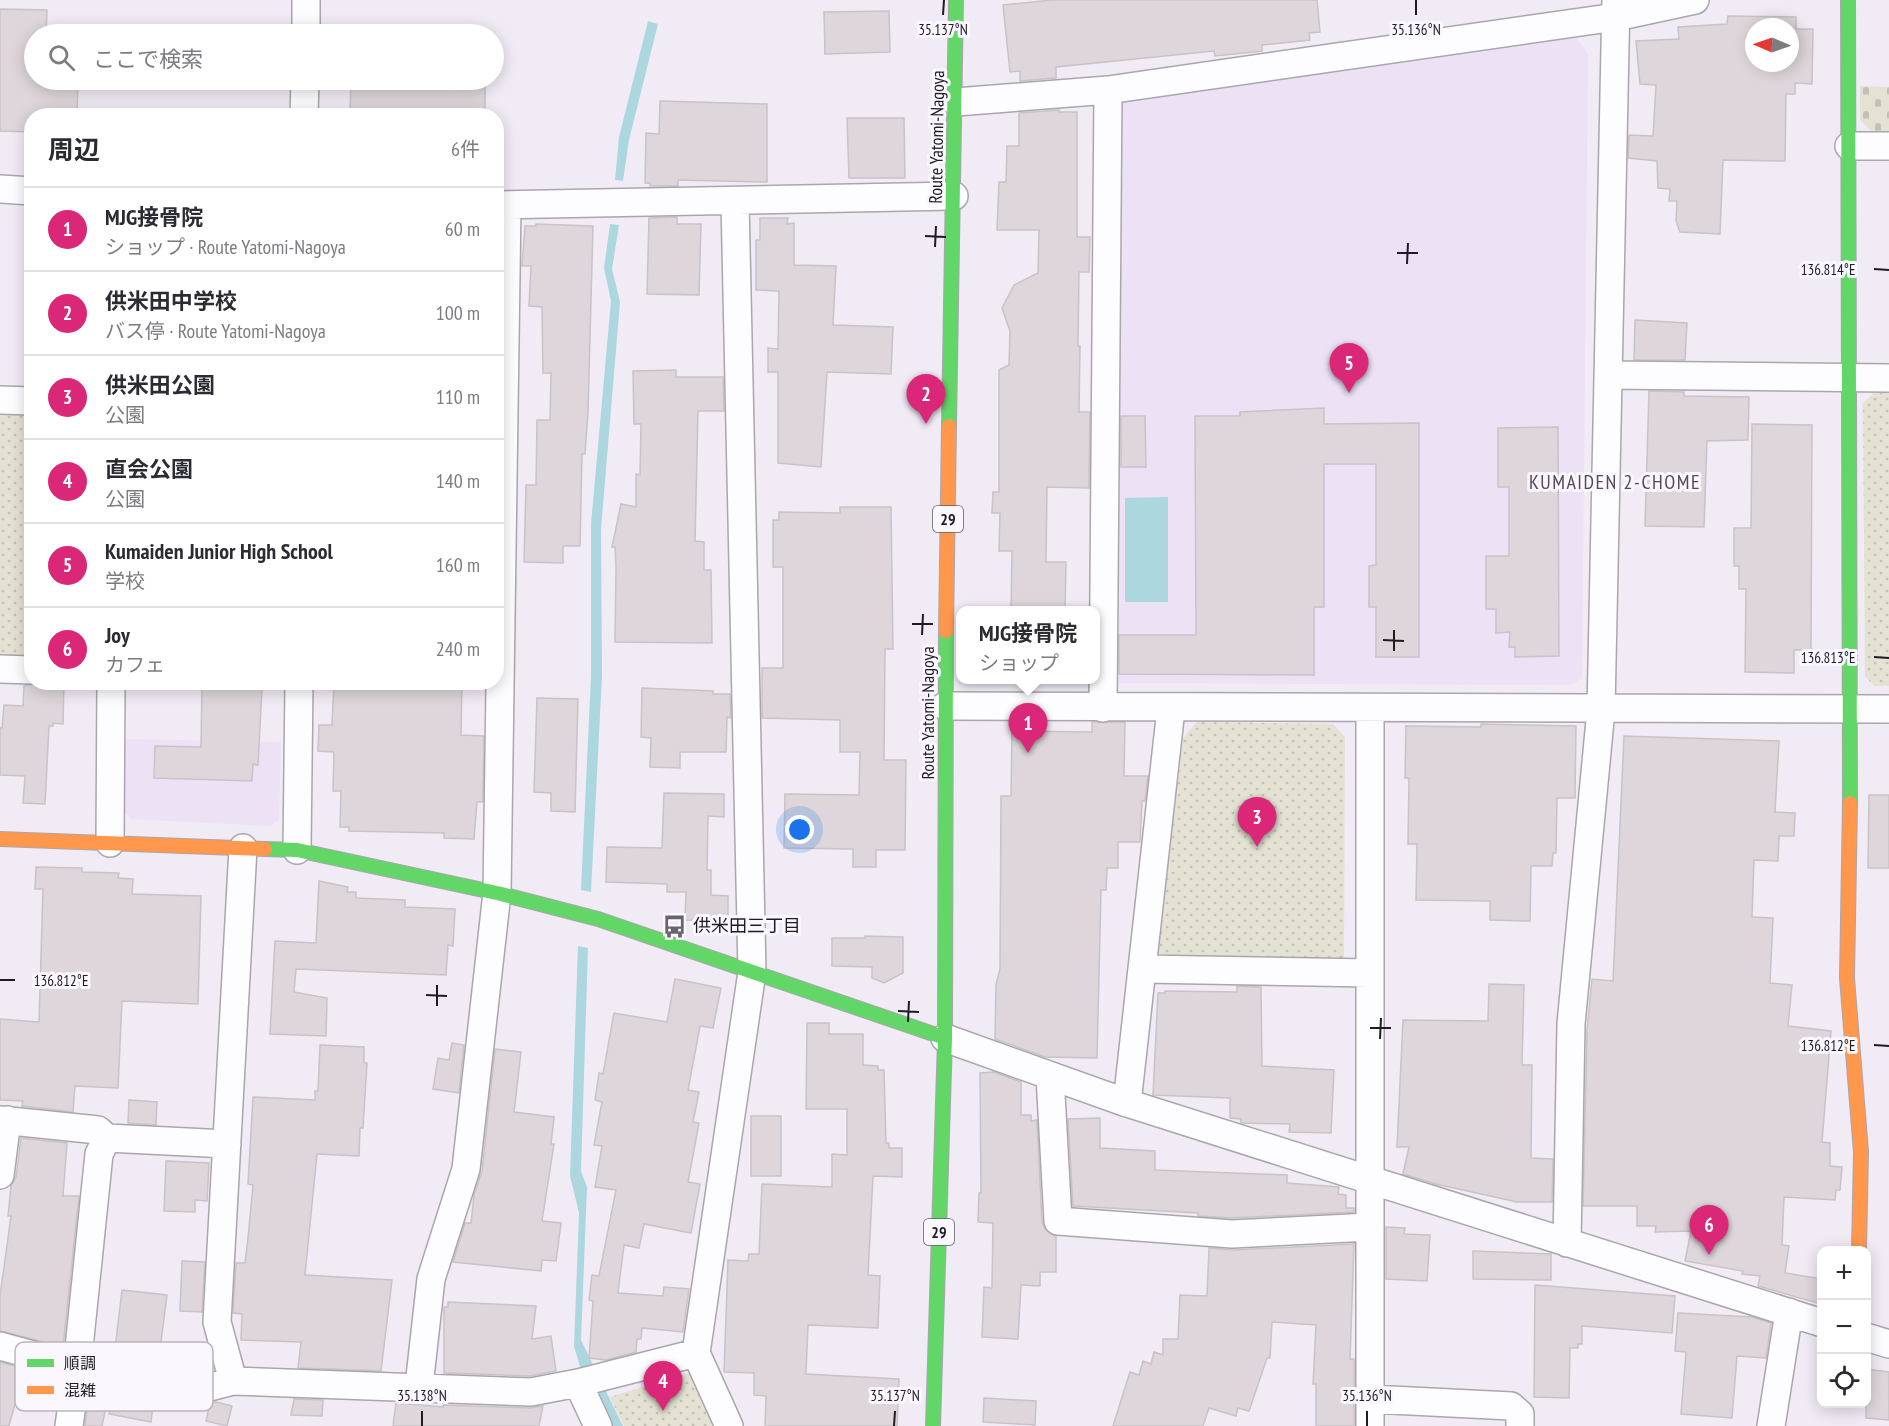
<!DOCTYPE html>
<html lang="ja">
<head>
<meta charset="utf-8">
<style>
	body { margin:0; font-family:"PT Sans Narrow","Noto Sans JP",sans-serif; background:#f7f7f7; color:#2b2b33 }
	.controls { position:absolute; right:18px; bottom:18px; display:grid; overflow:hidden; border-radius:12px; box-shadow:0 3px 15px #0003 }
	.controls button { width:54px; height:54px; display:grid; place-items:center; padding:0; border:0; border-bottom:2px solid #e1e1e2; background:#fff; color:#2b2b33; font:30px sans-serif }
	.compass { position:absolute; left:1745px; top:18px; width:54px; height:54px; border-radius:50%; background:#fff; box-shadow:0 3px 15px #0003; rotate:272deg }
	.you { position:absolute; left:800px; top:830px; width:21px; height:21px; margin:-15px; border:4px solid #fff; border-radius:50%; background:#1a73e8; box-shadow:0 0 0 9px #1a73e833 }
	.badge { display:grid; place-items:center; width:39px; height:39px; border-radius:50%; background:#db2777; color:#fff; font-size:20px; font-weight:700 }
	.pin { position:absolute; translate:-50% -50px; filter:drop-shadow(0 2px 3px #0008) }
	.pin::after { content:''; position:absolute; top:32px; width:21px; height:18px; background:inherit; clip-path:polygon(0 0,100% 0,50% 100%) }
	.popup { position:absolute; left:956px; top:606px; width:144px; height:78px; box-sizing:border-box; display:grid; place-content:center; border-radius:12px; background:#fff; filter:drop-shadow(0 2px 4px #0005); font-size:20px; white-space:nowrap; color:#7c7c81 }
	.popup b { font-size:22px; color:#2b2b33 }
	.popup::after { content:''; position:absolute; left:50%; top:100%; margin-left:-12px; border:12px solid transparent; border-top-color:#fff }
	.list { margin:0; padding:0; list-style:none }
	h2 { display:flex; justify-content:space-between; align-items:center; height:78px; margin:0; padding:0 24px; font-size:26px }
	h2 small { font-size:20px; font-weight:400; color:#7c7c81 }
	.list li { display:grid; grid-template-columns:39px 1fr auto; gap:18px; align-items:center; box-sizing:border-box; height:84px; padding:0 24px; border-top:2px solid #e1e1e2 }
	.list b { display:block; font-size:22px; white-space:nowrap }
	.list p { margin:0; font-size:20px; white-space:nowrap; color:#7c7c81 }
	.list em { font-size:20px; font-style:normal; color:#7c7c81 }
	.icon { flex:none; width:33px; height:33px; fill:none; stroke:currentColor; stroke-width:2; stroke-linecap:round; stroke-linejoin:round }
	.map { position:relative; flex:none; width:1889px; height:1426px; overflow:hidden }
	.search { position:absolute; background:#fff; box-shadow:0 3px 15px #0003; left:24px; top:24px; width:480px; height:66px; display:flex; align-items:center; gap:15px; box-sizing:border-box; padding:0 21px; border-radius:33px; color:#7c7c81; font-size:22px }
	.panel { position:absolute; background:#fff; box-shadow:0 3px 15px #0003; left:24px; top:108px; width:480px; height:582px; border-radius:24px }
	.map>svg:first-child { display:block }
	.built { fill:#ece1f5 }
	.grass { fill:url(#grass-dots) }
	.cemetery { fill:url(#cemetery-stones) }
	.water { fill:#acd7de }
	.building { fill:#ded6da; stroke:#c9c2c6; stroke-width:1.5; fill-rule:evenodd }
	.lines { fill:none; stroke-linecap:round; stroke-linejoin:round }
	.street-casing { stroke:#aaa6ad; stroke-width:30 }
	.fast-casing { stroke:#aaa6ad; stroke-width:16 }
	.slow-casing { stroke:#aaa6ad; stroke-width:16 }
	.street { stroke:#fdfcfe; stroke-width:27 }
	.fast { stroke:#63d668; stroke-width:14 }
	.slow { stroke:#ff974d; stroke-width:14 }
	.ticks { fill:none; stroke:#1e1b22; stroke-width:2 }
	.labels { text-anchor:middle; stroke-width:6; stroke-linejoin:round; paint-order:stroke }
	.shield { fill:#fbf7ff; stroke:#605d64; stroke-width:1.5 }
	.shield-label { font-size:16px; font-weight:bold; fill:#1e1b22 }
	.street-label { font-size:18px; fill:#1e1b22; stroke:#fbf7ff }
	.poi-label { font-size:18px; fill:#1e1b22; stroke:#fbf7ff; text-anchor:start }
	.neighbourhood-label { font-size:20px; letter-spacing:1.5px; fill:#534a5b; stroke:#fbf7ff }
	.key { fill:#fbf7ff; stroke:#b9b5bd; stroke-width:1.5 }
	.key-label { font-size:16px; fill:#1e1b22 }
	.ticks-label { font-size:15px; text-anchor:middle; fill:#1e1b22; stroke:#fbf7ff; stroke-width:6; stroke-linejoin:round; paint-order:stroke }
</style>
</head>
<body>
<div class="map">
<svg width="1889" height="1426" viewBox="0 0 1889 1426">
	<defs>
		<pattern id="grass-dots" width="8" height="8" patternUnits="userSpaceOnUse" patternTransform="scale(1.5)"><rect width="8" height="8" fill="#e3e2d3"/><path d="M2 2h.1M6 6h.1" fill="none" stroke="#c2c1b5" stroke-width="1.8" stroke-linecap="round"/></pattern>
		<pattern id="cemetery-stones" width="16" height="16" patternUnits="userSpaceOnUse" patternTransform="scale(1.5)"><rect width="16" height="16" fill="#e3e2d3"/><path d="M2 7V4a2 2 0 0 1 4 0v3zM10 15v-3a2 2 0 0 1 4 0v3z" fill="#c2c1b5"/></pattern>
	</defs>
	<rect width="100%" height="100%" fill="#f1ebf6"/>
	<path class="built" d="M1576 37 1588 54 1582 678 1571 685 1119 683 1110 675 1115 110 1127 97Z
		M123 739 281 742 279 820 271 826 131 819 121 808Z"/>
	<path class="grass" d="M1875 392H1889V686H1874L1865 676 1863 403Z
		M0 407 31 408V660L0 659Z
		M1197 722 1333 724 1345 737 1344 956 1339 965 1158 956 1183 738Z
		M691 1372 716 1426H624L610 1397Z"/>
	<path class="cemetery" d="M1860 86 1889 87V132H1872L1860 120Z"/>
	<path class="water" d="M648 21 658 24 629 140 623 181 615 180 619 137Z
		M610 224 619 225 612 269 620 302 601 529 602 676 591 892 581 890 591 676V524L611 301 604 268Z
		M1168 497V602H1125V498Z
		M578 946 588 948 581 1171 587 1187 581 1340 623 1426H612L582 1374 574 1346 579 1213 570 1176Z"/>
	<path class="building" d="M1052 0H1317L1320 32 1309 33 1310 40 1262 45V51L1215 56 1214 51 1056 67V78L1020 81V71L1010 72 1003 5Z
		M0 9 47 10 46 34H34V80H78L77 116H32V132L0 131Z
		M889 11 890 52 825 54 824 12Z
		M1728 16 1796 17V29H1813L1812 84 1795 83V94H1786L1785 161 1723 160 1720 234 1680 232 1676 221 1677 201H1669L1670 189 1658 188 1657 161 1628 158 1629 135 1653 136 1656 85 1640 84 1636 41 1679 39 1678 27 1727 24ZM1754 27H1790V63H1754Z
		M351 80 448 83V80H485V116H350Z
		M660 101 767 104V182L678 180V186H650V183H645L646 133 659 134Z
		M1059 110V112H1077V237H1090L1089 272H1079L1078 346H1080L1079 412H1090L1089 488 1047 487 1046 562H1066L1065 610H1011L1012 551H999L1000 513H992L993 492H999V370L1009 365 1010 331 1002 308 1014 285 1038 273 1039 230H997L999 182H1006L1007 146H1019V113Z
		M847 118H904L905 178H849Z
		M677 217V224H701L699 295 647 294 649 218Z
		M760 218H788L787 224 794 223V265L836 266 833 325 893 327 891 374 827 372 821 467 778 463V372H768V348L778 349 779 291 756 290V240H760Z
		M536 224 593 226 588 412 585 454H582L580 546H563V563L524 562 526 485H536L537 420H550L551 373H543L542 307 529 306 531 266H522L525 226H536Z
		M1635 320 1687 323 1685 360H1634Z
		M676 370V377H723L724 411H698L695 541 704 542V570H711L712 643 615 642 616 567 615 547H612L621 504 636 507V474L640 475 641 424H634L633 371Z
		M1649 391 1684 392V396L1749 397 1748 440 1707 441 1704 527 1645 526Z
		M1324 408V424L1419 423V657H1376V607H1369V566L1376 565V464H1324V607H1314V675L1119 674V635H1196L1195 416H1240V412Z
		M1121 416H1145L1146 467H1121Z
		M1752 424 1812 425 1811 650H1794V673L1745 672 1746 589H1739V566H1734V528H1751Z
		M1558 427 1559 656 1515 657V647H1509L1510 632 1496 633V609H1486V556H1509V487H1498V428Z
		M840 507H891L893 649H885L884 760H906L905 850H876V867H853V849L784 848 785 794 859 795 860 752H840V720L762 718V668H783V567H773V520H779V512L840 513Z
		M41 682 64 683 63 724 53 723V726H49L45 804 23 803 25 776 0 775V728H2L4 705 23 706 24 686Z
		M202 682H259V688H262L258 765 253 764 252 781 154 778 155 746 201 747Z
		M334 682H462L461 735 484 736 483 802H477L474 839 444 838V833L349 831V827H340L341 791H333L334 752 318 751 319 725H332Z
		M642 688 713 691V694H730L731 718 727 717 726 752H680V768L650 767 651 738 641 737Z
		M537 698 578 699 575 812 551 811V793L534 792Z
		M1092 722H1125L1124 776H1148L1145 801H1142L1140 842H1118V868H1107L1106 890H1101L1097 1058 1045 1057 995 1039 996 984 1000 969 1001 796H1011L1012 731 1092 732Z
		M1481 724 1576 726 1575 798H1557L1556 853H1553L1552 866H1531L1530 921 1490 920V901L1416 900 1417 844H1408L1409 778H1405L1406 726 1481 727Z
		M1624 736 1779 741 1775 812 1795 813 1794 836H1779L1778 861 1754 860 1752 917 1773 918 1770 983 1792 985 1788 1026 1831 1031 1822 1142 1830 1143V1166L1842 1167 1840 1190H1836L1835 1200 1784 1197 1782 1245 1789 1246 1785 1273 1821 1279V1304L1758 1286 1760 1276 1742 1274 1743 1271 1685 1261 1691 1231 1655 1232 1656 1226H1637V1206H1583L1587 1031 1592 979 1613 981Z
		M664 793 724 794V817L708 816 707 870H711V895L728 896V921L685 920 686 892H667V884L606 882 607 847 662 848Z
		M1869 795H1889V868H1868Z
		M36 867 82 868V872L119 873 118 878 133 879 132 894 201 896 198 1004 122 1001 118 1088 75 1086 73 1112 22 1106 23 1101 0 1100V1019L39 1022 43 889H35Z
		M319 881 348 887 347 892H356V898L405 900V907L455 909 453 946 448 945 446 975 296 969 294 992 327 998 326 1036 270 1034 275 941 316 943Z
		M865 936 903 937V973L884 983 872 978V967L832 966V938H865Z
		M675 979 721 988 713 1028 700 1026 688 1090 699 1092 693 1122 699 1123 688 1182 700 1184 691 1233 644 1224 639 1248 624 1245 618 1293 663 1296 664 1287 689 1289 683 1332 642 1328 641 1339H637L636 1352 606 1360 589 1358 593 1301 589 1300 592 1275 599 1276 616 1190 595 1187 602 1146 594 1145 602 1102 595 1100 599 1073 603 1074 614 1013 667 1022Z
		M1489 984 1524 985 1522 1065H1532L1531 1158 1553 1159 1552 1202H1517L1436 1184 1403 1174 1409 1147H1397L1403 1020 1488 1021Z
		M1237 986 1261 987 1262 1066 1334 1070 1331 1133 1289 1132 1290 1124 1241 1123V1119L1230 1118V1098L1153 1095 1158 993H1165V991L1237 992Z
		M807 1023H829V1034H863V1065L878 1066V1070H884L886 1143H889V1148H902V1177L873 1176 868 1275 880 1276 878 1328 808 1325 806 1374 899 1379 897 1426H765L766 1396 754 1395V1373L724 1372 728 1260 748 1261 749 1254H759L762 1184 832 1187V1154L847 1155V1109H806Z
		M452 1043 464 1045 459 1093 433 1089 438 1058 449 1060Z
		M320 1045 364 1047V1063H367L363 1128H360L359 1156 317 1154 305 1275 392 1280 381 1371 298 1368 301 1342 241 1340 242 1314 233 1313 236 1263H245L248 1238 253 1185 248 1184 253 1097 315 1100V1091H318Z
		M495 1049 521 1052 514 1112 554 1117 551 1144H554L542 1221 561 1223 556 1261 542 1260 541 1271 453 1262 465 1223H471L474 1195 482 1171Z
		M994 1072 1021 1082V1115H1031V1121L1037 1120 1042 1222 1045 1229 1056 1237V1272H1040V1286L1021 1285 1018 1339 982 1337 984 1287 992 1288 993 1223 978 1222 979 1193H981L980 1073Z
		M129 1100 157 1102 156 1125 128 1123Z
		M751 1116H781V1176H751Z
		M1100 1118V1148L1155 1151V1170L1287 1175V1183L1339 1187 1338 1194 1346 1195V1208H1354V1212L1232 1218 1198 1216V1213L1073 1206 1068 1119Z
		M21 1138 67 1143 63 1196H79L63 1347 0 1331V1296L11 1216H8L11 1186 16 1177Z
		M166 1161 209 1163 207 1201 195 1200V1212L164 1211Z
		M1386 1227 1405 1228 1404 1234 1430 1235 1427 1281 1386 1279Z
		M1354 1244 1350 1359H1354V1426H1316V1384H1313L1316 1325 1272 1322 1270 1358H1267L1249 1411 1238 1408 1236 1416 1209 1408 1203 1426H1113L1130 1372 1139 1375 1143 1361 1151 1364 1154 1352 1163 1355V1339H1178L1180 1295 1207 1296 1209 1248 1233 1250Z
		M1473 1251 1551 1254V1280L1473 1279Z
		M182 1261 205 1262 202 1312 180 1311Z
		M1535 1285 1675 1296 1672 1333 1582 1326V1344H1578V1348H1570L1569 1398 1534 1397Z
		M122 1290 167 1295 158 1364 114 1357Z
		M448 1302 536 1306 532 1339 551 1336 556 1371 530 1376 444 1373V1307H448Z
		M1678 1313 1752 1317 1771 1323 1766 1358 1737 1356 1732 1418 1681 1414 1686 1352 1675 1351Z
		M0 1362 59 1378 56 1387 27 1380 23 1395 18 1393 9 1426H0Z
		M1866 1369 1889 1372V1420L1866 1418Z
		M114 1389 154 1396 151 1422 109 1414Z
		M984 1398 1036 1401 1035 1425 983 1422Z
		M294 1399 323 1400 322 1416 291 1415Z
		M216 1402 232 1406 227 1426 206 1421 210 1403Z
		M88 1403 106 1407 102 1426H85Z
		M396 1403 443 1407V1405L530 1408 543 1406 539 1426H393Z"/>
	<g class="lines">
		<defs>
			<path id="street" d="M306 34V0
				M956 102 1108 90 1616 17 1695 0
				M304 116 305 80
				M1849 146H1889
				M0 189 32 191
				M496 205 954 196
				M1608 375 1889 378
				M0 400 32 401
				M0 669 32 670
				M945 706 1889 709
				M1103 708 1108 90
				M1370 710V1426
				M110 843 111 682
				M297 850 299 682
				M1143 969 1370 973
				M945 1038 1127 1103 1822 1323
				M1050 1076 1058 1221 1232 1234 1370 1227
				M1127 1103 1171 709
				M0 1120 98 1130 107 1138 227 1144
				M0 1175 7 1120
				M1567 1243 1571 1024 1601 710 1616 0
				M1866 1337 1889 1344
				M0 1346 77 1367 99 1154 107 1138
				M233 1381 217 1322 243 848
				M578 1383 598 1426
				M419 1386 431 1279 466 1169 497 893 507 205
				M1371 1399 1511 1406 1520 1414V1426
				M69 1426 77 1367 206 1388 233 1381 531 1392 578 1383 696 1353
				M729 1426 696 1353 752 972 735 202
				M1771 1426 1789 1312"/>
			<path id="fast" d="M1848 0 1850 803
				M949 426 956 0
				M265 849 297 850 497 893 598 919 945 1038
				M933 1426 945 1038 946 631"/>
			<path id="slow" d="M946 631 949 426
				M1850 803 1847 978 1861 1152 1859 1250
				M0 839 265 849"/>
		</defs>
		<use href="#street" class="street-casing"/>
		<use href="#fast" class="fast-casing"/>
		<use href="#slow" class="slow-casing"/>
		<use href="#street" class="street"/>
		<use href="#fast" class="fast"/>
		<use href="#slow" class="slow"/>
	</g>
	<path class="ticks" d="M943 15 944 0M1416 15V0M925 236 946 237M935 247 936 226M1397 253H1418M1407 264 1408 243M1874 269 1889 270M912 624H933M922 635 923 614M1383 640 1404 641M1394 651V630M1874 657 1889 658M0 980H15M426 995 447 996M437 1006V985M898 1011 919 1012M908 1022 909 1001M1370 1028H1391M1380 1039 1381 1018M1874 1045 1889 1046M422 1426V1411M894 1426 895 1411M1367 1426V1411"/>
	<defs>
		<symbol id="bus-bare" viewBox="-9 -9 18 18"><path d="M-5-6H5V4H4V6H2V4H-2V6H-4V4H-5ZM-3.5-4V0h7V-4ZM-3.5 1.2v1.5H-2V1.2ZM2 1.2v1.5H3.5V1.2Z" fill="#68646c" stroke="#fbf7ff" stroke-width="2.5" paint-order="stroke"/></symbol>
	</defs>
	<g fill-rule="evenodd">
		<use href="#bus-bare" x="658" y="910" width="33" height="33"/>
	</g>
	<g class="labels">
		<g class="shield">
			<rect x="933" y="506" width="30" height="26" rx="4.5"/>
			<rect x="924" y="1219" width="30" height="26" rx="4.5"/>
		</g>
		<g class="shield-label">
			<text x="948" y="525">29</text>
			<text x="939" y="1238">29</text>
		</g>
		<g class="street-label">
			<text transform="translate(937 137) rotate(-89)" y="6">Route Yatomi-Nagoya</text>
			<text transform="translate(928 713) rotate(-90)" y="6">Route Yatomi-Nagoya</text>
		</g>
		<g class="poi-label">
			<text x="693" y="932">供米田三丁目</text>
		</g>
		<g class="neighbourhood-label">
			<text x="1615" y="489">KUMAIDEN 2-CHOME</text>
		</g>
	</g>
	<rect x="15" y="1342" width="198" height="69" rx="9" class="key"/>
	<rect x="27" y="1359" width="27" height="8" fill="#63d668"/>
	<rect x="27" y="1386" width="27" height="8" fill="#ff974d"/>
	<g class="key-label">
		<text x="64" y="1369">順調</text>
		<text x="64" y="1396">混雑</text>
	</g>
	<g class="ticks-label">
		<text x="943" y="35">35.137°N</text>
		<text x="1416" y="35">35.136°N</text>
		<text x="1828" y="275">136.814°E</text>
		<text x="1828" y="663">136.813°E</text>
		<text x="61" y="986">136.812°E</text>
		<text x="1828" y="1051">136.812°E</text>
		<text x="422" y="1401">35.138°N</text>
		<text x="895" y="1401">35.137°N</text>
		<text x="1367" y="1401">35.136°N</text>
	</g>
</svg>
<div class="controls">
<button>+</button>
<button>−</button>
<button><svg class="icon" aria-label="locate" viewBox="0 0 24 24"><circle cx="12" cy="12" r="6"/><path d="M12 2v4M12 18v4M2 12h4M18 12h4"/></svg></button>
</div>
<svg class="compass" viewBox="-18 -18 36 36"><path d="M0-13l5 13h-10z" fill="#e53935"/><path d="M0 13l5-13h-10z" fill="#7c7c81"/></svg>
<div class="you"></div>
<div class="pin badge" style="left:1028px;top:753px">1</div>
<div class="popup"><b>MJG接骨院</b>ショップ</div>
<div class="pin badge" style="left:926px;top:424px">2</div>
<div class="pin badge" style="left:1257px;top:847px">3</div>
<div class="pin badge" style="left:663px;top:1411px">4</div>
<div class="pin badge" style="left:1349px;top:393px">5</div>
<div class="pin badge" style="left:1709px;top:1255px">6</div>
<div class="search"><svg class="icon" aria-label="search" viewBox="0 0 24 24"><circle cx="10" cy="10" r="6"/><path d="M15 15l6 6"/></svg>ここで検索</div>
<section class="panel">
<h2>周辺<small>6件</small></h2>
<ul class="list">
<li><span class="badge">1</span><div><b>MJG接骨院</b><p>ショップ · Route Yatomi-Nagoya</p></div><em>60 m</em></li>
<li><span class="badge">2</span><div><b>供米田中学校</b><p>バス停 · Route Yatomi-Nagoya</p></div><em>100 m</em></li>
<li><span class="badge">3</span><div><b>供米田公園</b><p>公園</p></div><em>110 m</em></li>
<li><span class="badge">4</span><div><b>直会公園</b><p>公園</p></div><em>140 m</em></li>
<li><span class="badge">5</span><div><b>Kumaiden Junior High School</b><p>学校</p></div><em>160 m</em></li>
<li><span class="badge">6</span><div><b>Joy</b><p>カフェ</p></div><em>240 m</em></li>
</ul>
</section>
</div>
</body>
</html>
